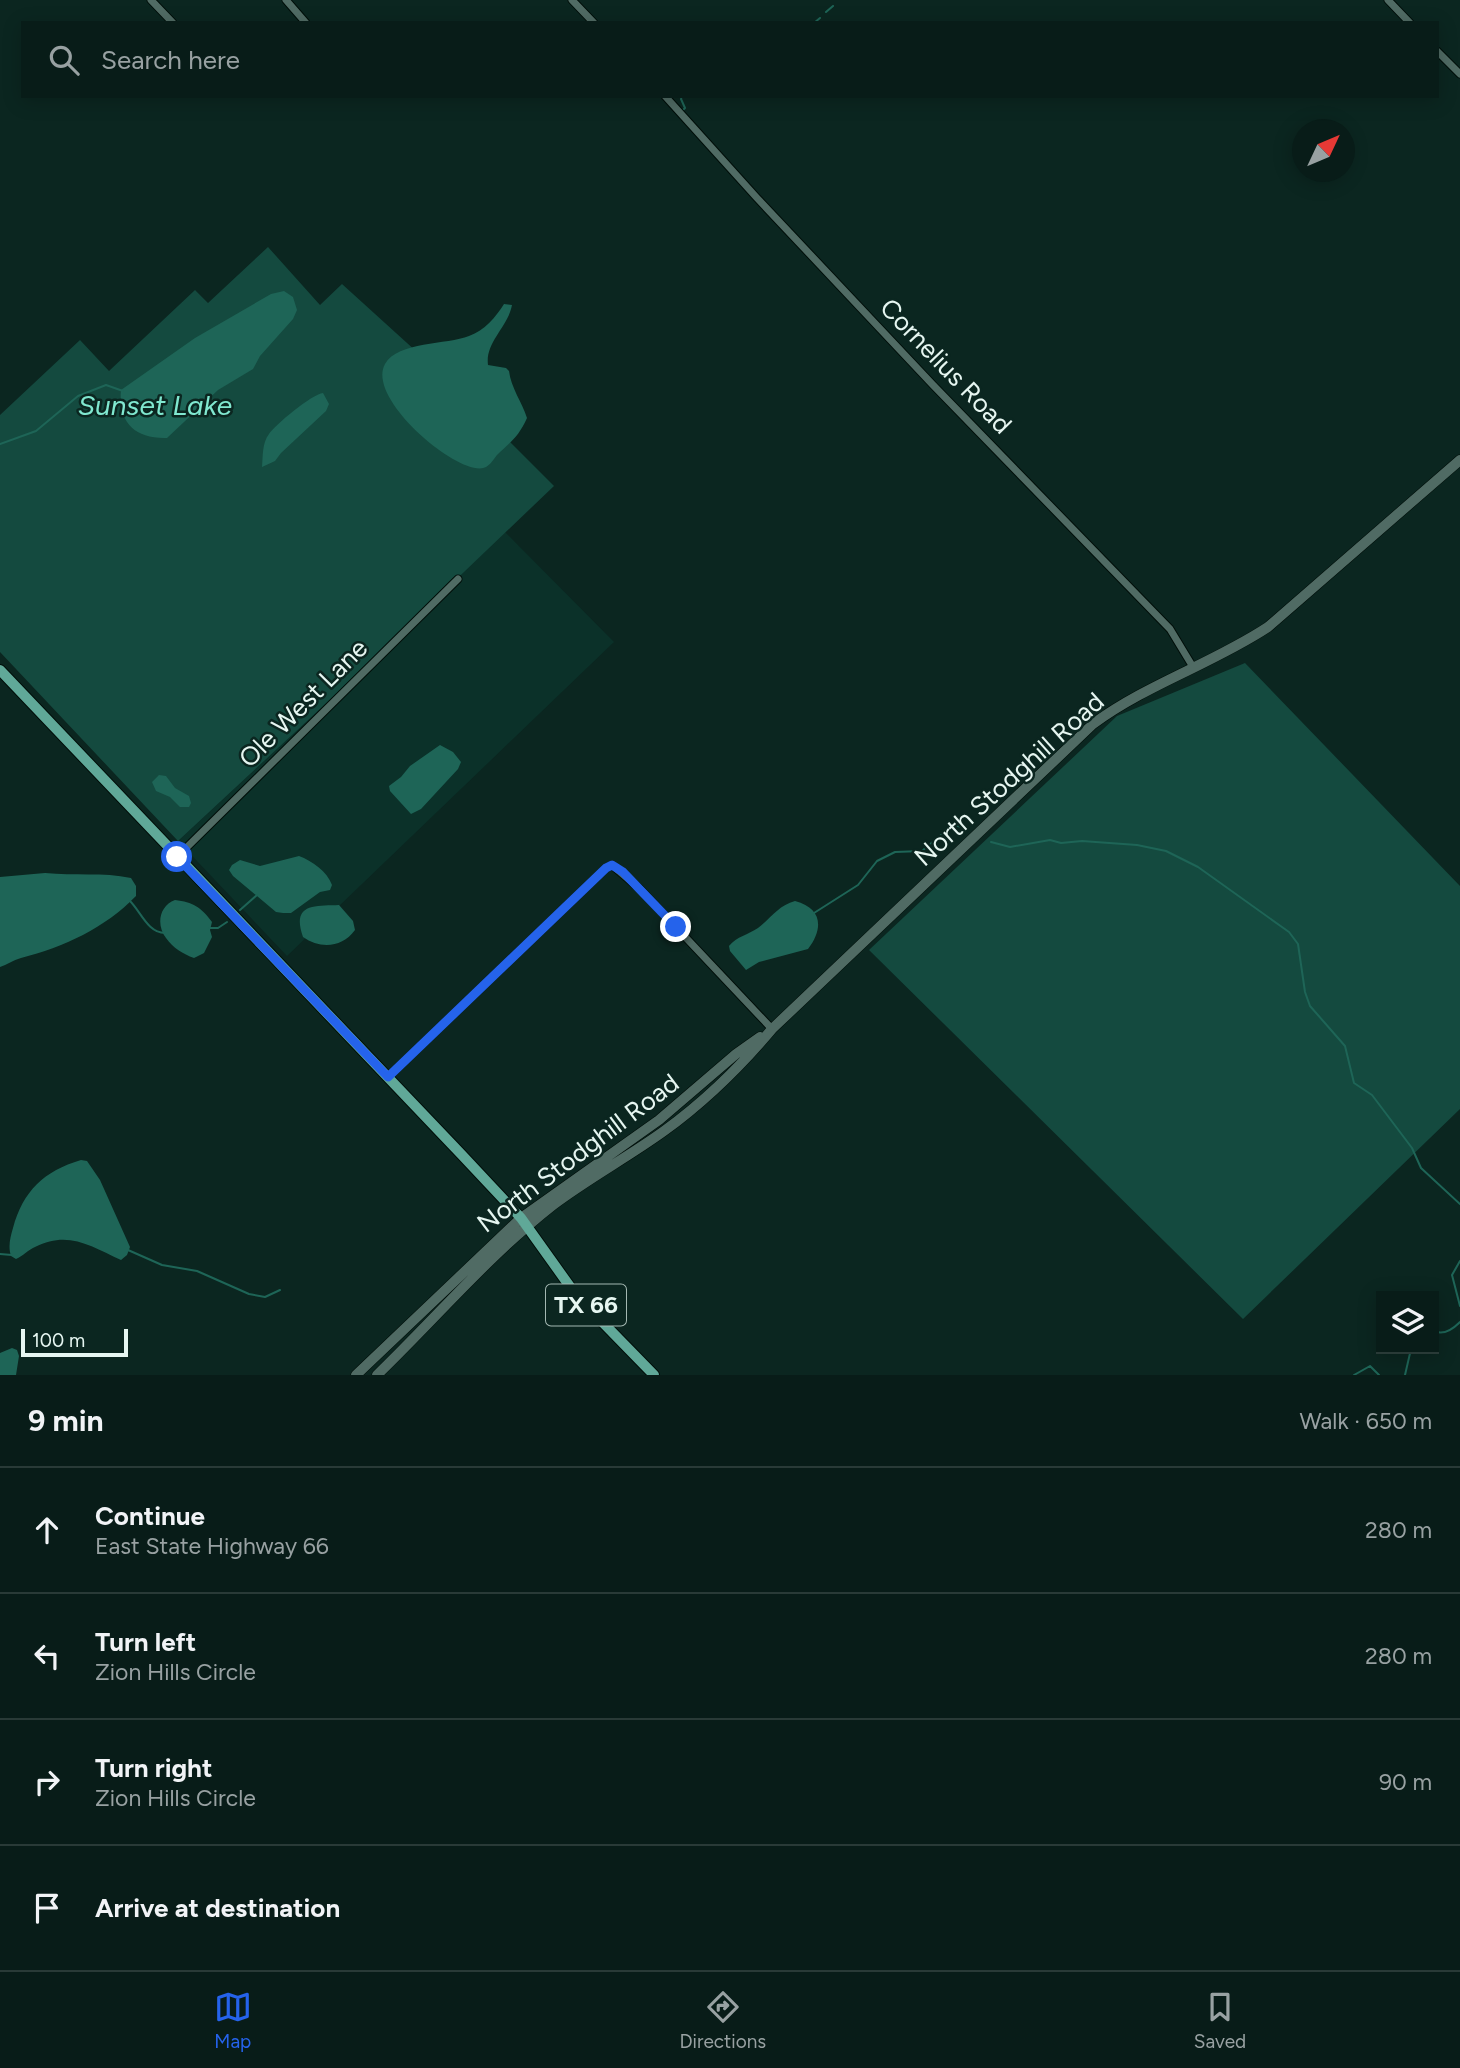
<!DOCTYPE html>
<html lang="en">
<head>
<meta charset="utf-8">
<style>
	body { margin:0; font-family:Figtree,sans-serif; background:#112521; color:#f1f3f6 }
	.controls { position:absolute; right:21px; bottom:21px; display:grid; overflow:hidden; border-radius:0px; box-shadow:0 4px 18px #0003 }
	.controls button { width:63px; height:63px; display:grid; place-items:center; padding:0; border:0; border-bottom:2px solid #293a37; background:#081c18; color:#f1f3f6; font:35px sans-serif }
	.compass { position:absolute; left:1292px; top:119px; width:63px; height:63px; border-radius:50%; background:#081c18; box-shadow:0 4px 18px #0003; rotate:46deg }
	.scale { position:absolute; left:21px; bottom:18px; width:107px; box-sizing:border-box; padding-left:7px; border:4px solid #e6f6f1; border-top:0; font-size:19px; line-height:24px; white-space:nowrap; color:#e6f6f1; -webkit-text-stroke:5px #0b2620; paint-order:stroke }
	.stop { position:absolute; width:21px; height:21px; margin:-16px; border:5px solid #2563eb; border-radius:50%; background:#fff }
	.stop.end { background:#2563eb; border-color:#fff; box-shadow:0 2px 7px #0008 }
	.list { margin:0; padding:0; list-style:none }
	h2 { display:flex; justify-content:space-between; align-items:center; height:91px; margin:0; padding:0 28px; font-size:30px }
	h2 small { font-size:23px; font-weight:400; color:#98a1a2 }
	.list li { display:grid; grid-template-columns:46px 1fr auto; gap:21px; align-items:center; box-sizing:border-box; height:126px; padding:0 28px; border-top:2px solid #293a37 }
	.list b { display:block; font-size:26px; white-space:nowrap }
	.list p { margin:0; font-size:23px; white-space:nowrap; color:#98a1a2 }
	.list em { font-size:23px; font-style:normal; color:#98a1a2 }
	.icon { flex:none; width:38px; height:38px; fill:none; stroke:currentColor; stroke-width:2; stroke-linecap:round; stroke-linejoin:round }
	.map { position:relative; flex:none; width:1460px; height:1375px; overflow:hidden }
	.search { position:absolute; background:#081c18; box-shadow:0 4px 18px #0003; left:21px; right:21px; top:21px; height:77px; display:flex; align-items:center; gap:18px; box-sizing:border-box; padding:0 24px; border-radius:0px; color:#98a1a2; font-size:26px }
	.sheet { height:595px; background:#081c18 }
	nav { display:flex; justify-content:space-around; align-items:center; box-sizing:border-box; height:98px; border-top:2px solid #293a37; background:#081c18; font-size:19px; color:#98a1a2 }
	nav a { display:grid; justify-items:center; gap:4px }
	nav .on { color:#2563eb }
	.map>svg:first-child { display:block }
	.built { fill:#0b3129 }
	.green { fill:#144a3f }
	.water { fill:#1e6557 }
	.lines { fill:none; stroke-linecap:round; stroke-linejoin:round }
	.stream { stroke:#1e6557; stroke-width:2 }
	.street-casing { stroke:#000e09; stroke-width:9 }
	.secondary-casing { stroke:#000e09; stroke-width:11 }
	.primary-casing { stroke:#000e09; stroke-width:12 }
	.street { stroke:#506b64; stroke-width:7 }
	.secondary { stroke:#506b64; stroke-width:10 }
	.primary { stroke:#60a898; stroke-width:10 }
	.route { stroke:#2563eb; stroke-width:9 }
	.labels { text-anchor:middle; stroke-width:5; stroke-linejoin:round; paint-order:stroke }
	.shield { fill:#0b2620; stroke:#a4b8b2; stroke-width:2 }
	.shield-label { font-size:24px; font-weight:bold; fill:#e6f6f1 }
	.street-label { font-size:26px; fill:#e6f6f1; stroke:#0b2620 }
	.water-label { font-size:28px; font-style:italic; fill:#80e8d0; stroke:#0b2620 }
</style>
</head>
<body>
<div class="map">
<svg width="1460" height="1375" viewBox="0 0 1460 1375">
	<rect width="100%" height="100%" fill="#0b2620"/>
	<path class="built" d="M505 532 614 642 287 956 178 841 348 683Z"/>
	<path class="green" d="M268 247 320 305 342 284 450 382 554 486 348 683 178 841 0 652V415L80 340 109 371 195 290 208 303Z
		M1245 663 1460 886V1109L1243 1319 869 950 1117 716Z"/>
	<path class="water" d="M284 291 293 297 297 310 293 319 260 356 253 369 218 390 167 438C134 439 118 422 121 390L195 338 271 294Z
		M504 304 512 305C508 327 485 342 488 365L506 368 509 371C511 388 522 402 527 418 519 436 511 442 497 455 494 459 490 465 486 467 462 480 365 399 385 364 398 341 447 345 469 336 485 330 495 318 504 304Z
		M323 393 329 404 326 411 281 453 275 461 262 467C263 456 262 443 269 434 275 425 312 394 323 393Z
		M440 745 453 752 461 762 458 769 421 809 411 814 390 791 389 786 401 777 410 766Z
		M159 775 166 776 175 788 189 796 191 803 189 807H180L170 797 156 791 152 782Z
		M299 856C312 861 327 871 332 885L330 890 320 892 291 913H283L276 912 233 876 229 870 232 865 240 860 260 866Z
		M45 873C74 876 103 872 131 878L136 886V896C105 928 64 947 21 958 13 960 7 965 0 967V877Z
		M175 900C193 902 201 907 212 922L210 930 212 937 204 953 194 958C183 954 173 948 166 938 156 925 159 906 175 900Z
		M795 901C822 908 824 928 808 949L759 962 746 970 730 951 729 946C737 936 748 935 758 928 771 918 779 905 795 901Z
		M339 905 353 921 355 930C342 948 320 949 303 937 291 903 315 906 339 905Z
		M81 1160 87 1161 100 1180 130 1247 127 1255 121 1260C91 1246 68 1230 35 1247 28 1250 23 1256 16 1259L11 1256C8 1247 10 1238 13 1228 23 1191 44 1171 81 1160Z
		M12 1348 17 1350 19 1356 16 1375H0V1353Z"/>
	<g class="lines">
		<path class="stream" d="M826 12 833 6
			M814 23 820 18
			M682 96 681 99 685 108 683 110
			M0 444 36 431 78 396 106 385 123 391
			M991 842 1010 847 1050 840 1061 843 1082 841 1137 845 1166 851 1198 867 1289 932 1298 944 1305 992 1310 1006 1345 1046 1354 1083 1372 1095 1412 1148 1421 1168 1460 1204
			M130 901C141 912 148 933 165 933
			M240 910 257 895
			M814 913 858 885 877 861 895 852 922 851 953 825 962 827
			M209 928H218L227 922
			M128 1250 162 1265 197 1271 249 1294 265 1297 280 1290
			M0 1254 12 1255
			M1460 1261 1452 1275 1460 1306
			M1434 1331C1444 1336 1453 1329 1460 1322
			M1354 1375 1370 1366 1379 1375
			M1405 1375 1411 1349"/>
		<defs>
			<path id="street" d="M151 0 173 23
				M286 0 306 23
				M572 0 594 23
				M1388 0 1410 23
				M1437 51 1460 74
				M665 96 757 198 933 385 1170 629 1193 667
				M177 857 458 579
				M388 1077 606 868 612 865 640 889 772 1029"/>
			<path id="secondary" d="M356 1375 521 1218 659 1120 736 1054 760 1037
				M377 1375C435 1319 489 1255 553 1205 589 1178 628 1157 664 1131 704 1102 740 1067 772 1029L1093 724C1147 684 1212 664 1268 627L1460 460"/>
			<path id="primary" d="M0 670 461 1154 521 1218 576 1295 654 1375"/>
		</defs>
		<use href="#street" class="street-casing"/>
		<use href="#secondary" class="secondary-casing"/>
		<use href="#primary" class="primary-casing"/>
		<use href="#street" class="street"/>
		<use href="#secondary" class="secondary"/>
		<use href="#primary" class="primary"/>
	</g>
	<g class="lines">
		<path class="route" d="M177 857 388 1077 606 868 612 865 623 872 676 927"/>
	</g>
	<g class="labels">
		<rect class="shield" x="546" y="1284.5" width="80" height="41" rx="5"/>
		<g class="shield-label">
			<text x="586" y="1313">TX 66</text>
		</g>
		<g class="street-label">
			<text transform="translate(946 366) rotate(46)" y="9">Cornelius Road</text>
			<text transform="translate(303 703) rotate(-45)" y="9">Ole West Lane</text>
			<text transform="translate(1009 779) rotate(-42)" y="9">North Stodghill Road</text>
			<text transform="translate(578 1153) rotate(-37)" y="9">North Stodghill Road</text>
		</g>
		<g class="water-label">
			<text x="155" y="415">Sunset Lake</text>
		</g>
	</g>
</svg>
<div class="controls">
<button><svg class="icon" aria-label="layers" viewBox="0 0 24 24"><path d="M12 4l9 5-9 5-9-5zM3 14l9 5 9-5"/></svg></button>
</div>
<svg class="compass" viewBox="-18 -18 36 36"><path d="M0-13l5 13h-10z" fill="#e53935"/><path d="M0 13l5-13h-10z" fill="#98a1a2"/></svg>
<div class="scale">100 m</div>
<div class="stop" style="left:177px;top:857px"></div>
<div class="stop end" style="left:676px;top:927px"></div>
<div class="search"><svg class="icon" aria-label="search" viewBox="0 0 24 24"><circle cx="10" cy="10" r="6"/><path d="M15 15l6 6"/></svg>Search here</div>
</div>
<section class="sheet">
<h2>9 min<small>Walk · 650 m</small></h2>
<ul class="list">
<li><svg class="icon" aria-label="ahead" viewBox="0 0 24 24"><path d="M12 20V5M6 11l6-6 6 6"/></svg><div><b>Continue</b><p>East State Highway 66</p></div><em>280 m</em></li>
<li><svg class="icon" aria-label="left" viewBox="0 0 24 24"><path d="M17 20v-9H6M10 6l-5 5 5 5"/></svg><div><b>Turn left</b><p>Zion Hills Circle</p></div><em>280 m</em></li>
<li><svg class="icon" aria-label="right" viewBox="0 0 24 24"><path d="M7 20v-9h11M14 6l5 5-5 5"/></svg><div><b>Turn right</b><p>Zion Hills Circle</p></div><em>90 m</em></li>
<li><svg class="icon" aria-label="arrive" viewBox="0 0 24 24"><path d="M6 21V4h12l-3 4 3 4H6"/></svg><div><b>Arrive at destination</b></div></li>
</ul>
</section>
<nav>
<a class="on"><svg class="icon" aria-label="map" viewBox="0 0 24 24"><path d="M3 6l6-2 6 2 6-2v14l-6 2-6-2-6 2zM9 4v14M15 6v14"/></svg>Map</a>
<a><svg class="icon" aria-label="directions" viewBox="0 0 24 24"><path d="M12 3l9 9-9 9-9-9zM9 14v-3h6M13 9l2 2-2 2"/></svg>Directions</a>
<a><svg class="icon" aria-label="saved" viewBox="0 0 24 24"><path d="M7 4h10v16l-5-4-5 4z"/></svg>Saved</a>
</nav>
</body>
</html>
